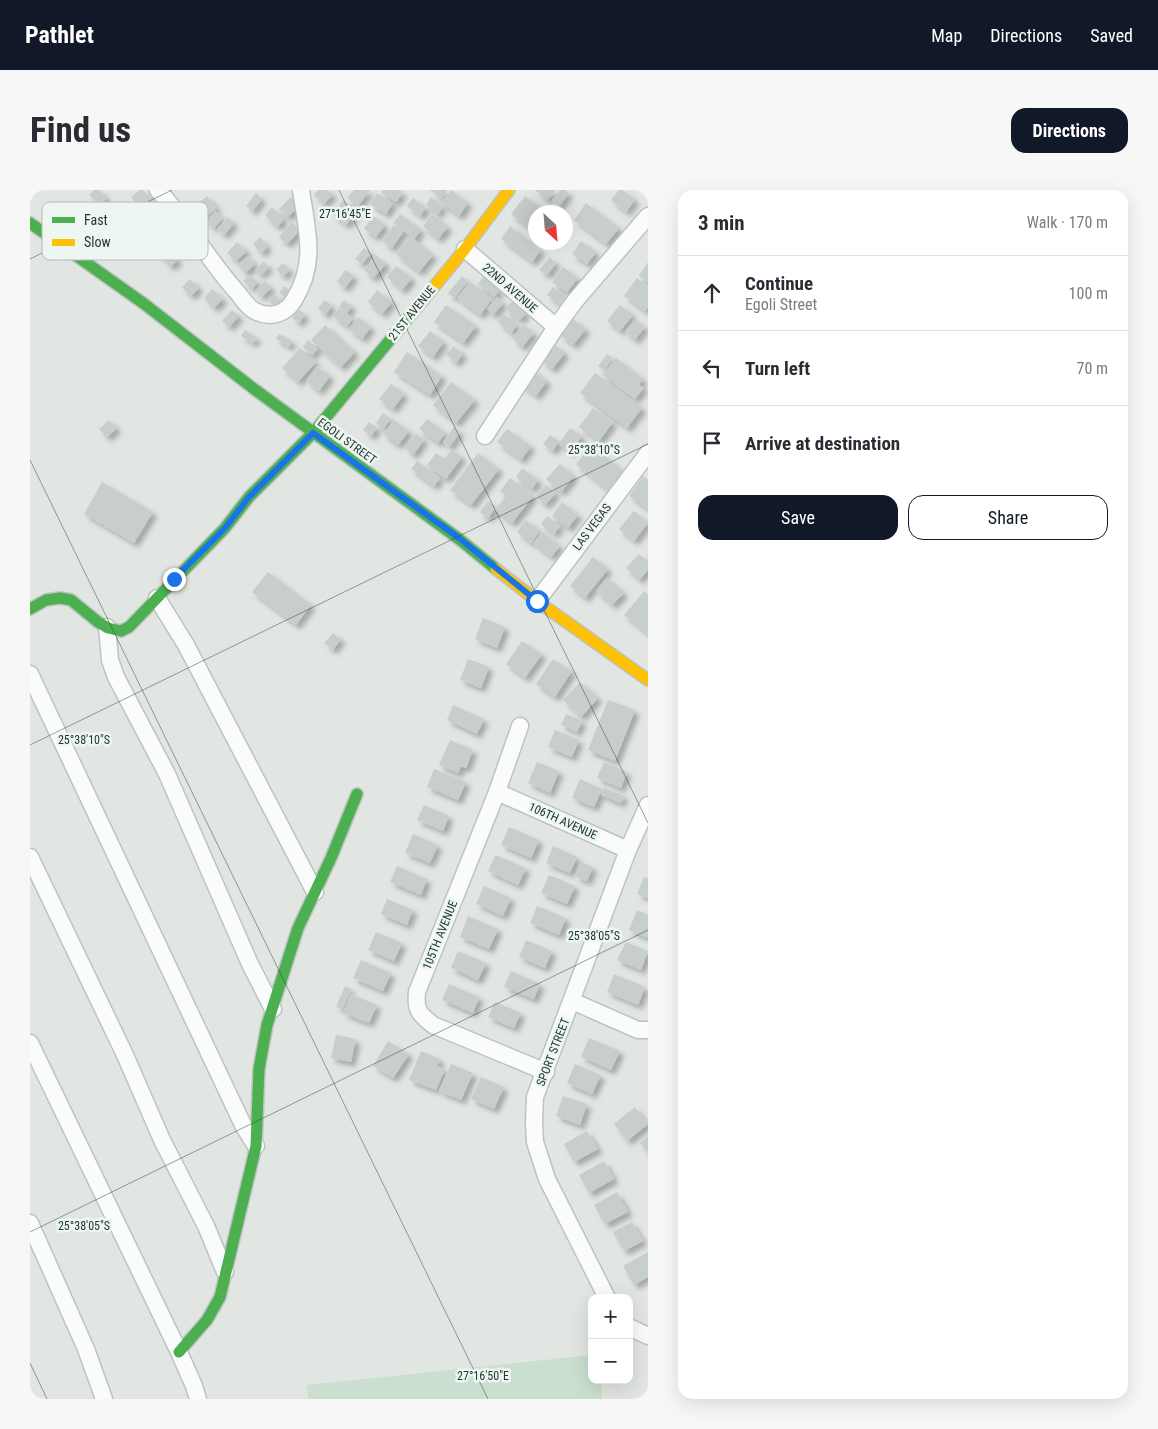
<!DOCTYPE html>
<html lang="en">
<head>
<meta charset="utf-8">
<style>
	body { margin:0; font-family:"Roboto Condensed",sans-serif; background:#f7f7f7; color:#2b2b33 }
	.controls { position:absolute; right:15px; bottom:15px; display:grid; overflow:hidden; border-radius:10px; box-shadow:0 5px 20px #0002 }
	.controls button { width:45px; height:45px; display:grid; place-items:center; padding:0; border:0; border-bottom:1px solid #e1e1e2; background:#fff; color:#2b2b33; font:25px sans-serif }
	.compass { position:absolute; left:498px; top:15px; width:45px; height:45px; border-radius:50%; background:#fff; box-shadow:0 5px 20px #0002; rotate:154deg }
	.stop { position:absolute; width:15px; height:15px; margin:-11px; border:4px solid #1a73e8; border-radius:50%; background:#fff }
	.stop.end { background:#1a73e8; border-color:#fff; box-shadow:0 1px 5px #0008 }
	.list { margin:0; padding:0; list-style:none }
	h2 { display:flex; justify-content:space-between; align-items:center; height:65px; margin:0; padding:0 20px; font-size:21px }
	h2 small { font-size:16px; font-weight:400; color:#7c7c81 }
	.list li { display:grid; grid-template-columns:32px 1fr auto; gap:15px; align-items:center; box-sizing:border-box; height:75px; padding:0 20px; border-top:1px solid #e1e1e2 }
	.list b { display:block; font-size:19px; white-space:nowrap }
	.list p { margin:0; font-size:16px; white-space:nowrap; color:#7c7c81 }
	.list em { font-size:16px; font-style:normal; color:#7c7c81 }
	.actions { display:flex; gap:10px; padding:15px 20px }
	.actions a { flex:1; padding:11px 0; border:1px solid #111827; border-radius:15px; text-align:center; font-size:18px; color:#111827 }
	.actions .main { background:#111827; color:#fff }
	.icon { flex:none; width:28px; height:28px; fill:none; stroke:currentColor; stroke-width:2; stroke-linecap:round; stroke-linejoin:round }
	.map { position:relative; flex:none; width:618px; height:1209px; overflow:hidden; border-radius:15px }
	header { display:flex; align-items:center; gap:30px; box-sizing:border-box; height:70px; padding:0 25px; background:#111827; color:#fff }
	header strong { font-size:24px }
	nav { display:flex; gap:28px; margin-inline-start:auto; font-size:18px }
	.intro { display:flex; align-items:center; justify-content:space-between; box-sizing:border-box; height:120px; padding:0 30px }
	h1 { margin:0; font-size:35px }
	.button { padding:12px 22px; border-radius:15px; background:#111827; color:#fff; font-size:18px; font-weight:700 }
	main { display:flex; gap:30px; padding:0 30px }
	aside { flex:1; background:#fff; border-radius:15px; box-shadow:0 5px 20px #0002 }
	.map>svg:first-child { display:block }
	.green { fill:#cadfcf }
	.building { fill:#c8cecb; filter:url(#shadow) }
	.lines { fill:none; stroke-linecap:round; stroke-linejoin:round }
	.street-casing { stroke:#bec3c0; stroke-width:19 }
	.fast-casing { stroke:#bdc4c1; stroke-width:14 }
	.slow-casing { stroke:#bdc4c1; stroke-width:14 }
	.street { stroke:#fafbfb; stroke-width:16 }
	.fast { stroke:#4caf50; stroke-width:11 }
	.slow { stroke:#ffc107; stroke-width:11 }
	.route { stroke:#1a73e8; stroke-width:6 }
	.ticks { fill:none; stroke:#203830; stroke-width:1; stroke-opacity:0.45 }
	.labels { text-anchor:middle; stroke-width:5; stroke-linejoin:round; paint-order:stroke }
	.street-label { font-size:12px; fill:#203830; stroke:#eef6f2 }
	.key { fill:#eef6f2; stroke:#b0bdb8; stroke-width:1 }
	.key-label { font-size:14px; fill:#203830 }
	.ticks-label { font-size:12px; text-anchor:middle; fill:#203830; stroke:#eef6f2; stroke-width:5; stroke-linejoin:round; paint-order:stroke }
</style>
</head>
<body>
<header>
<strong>Pathlet</strong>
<nav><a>Map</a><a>Directions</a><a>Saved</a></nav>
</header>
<div class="intro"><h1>Find us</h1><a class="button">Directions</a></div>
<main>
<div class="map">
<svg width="618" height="1209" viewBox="0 0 618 1209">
	<defs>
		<filter id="shadow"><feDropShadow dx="4.5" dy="4.5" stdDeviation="2.5" flood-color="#0004"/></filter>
	</defs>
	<rect width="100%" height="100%" fill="#e1e6e3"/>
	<path class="green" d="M562 1165V1190H571L572 1209H278L277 1195Z"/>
	<path class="building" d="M64 0H69L77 8 70 15 59 5Z
		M110 0H113L124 14 113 22 101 7Z
		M288 0H297L303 4 294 14 284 5Z
		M324 0H340L328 16 317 8Z
		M353 0H369L373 2 366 12 351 3Z
		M400 0H416L417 1 411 9Z
		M421 0 438 13 429 26 411 12Z
		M505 0H526L517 10Z
		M530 0H535L539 3 529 16 522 10Z
		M589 0H593L605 10 596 22 581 10Z
		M226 3 232 9 222 21 216 16Z
		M347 3 363 13 356 24 340 14Z
		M177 6 187 18 171 31 161 19Z
		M495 6 515 22H506V43L481 24Z
		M261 7 270 15 258 27 249 19Z
		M401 7 413 17 408 24 396 15Z
		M383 8 396 18 390 26 377 16Z
		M313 10 327 21 316 35 302 24Z
		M556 13 589 38 576 54 544 30Z
		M242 17 254 29 247 37 235 25Z
		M185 21 193 28 184 38 176 31Z
		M370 24 391 40 384 49 363 33Z
		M402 24 418 37 408 49 393 36Z
		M343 26 355 35 346 47 334 39Z
		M198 27 204 33 194 45 187 39Z
		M262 32 270 40 257 54 249 47Z
		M364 35 373 42 362 58 352 51Z
		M480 36 511 60 502 72 471 49Z
		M230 47 238 57 231 63 223 54Z
		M381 47 403 65 389 82 366 64Z
		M551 51 566 62 557 74 542 64Z
		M207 52 217 61 206 71 197 63Z
		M134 53 148 70 140 77 126 59Z
		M334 58 341 63 332 74 325 69Z
		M346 65 356 74 343 88 334 80Z
		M218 66 225 74 215 83 208 75Z
		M520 67 526 73 517 85 509 80Z
		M234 71 239 77 230 85 225 80Z
		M618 72V92L609 86Z
		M253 73 260 80 253 86 246 79Z
		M366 76 382 88 372 100 357 87Z
		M533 77 548 88 537 102 522 92Z
		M315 80 324 86 315 98 307 92Z
		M219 85 228 92 222 99 213 91Z
		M432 86 438 91 424 108 418 103Z
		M453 87 470 100 464 107 448 94Z
		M607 88 618 96V117L615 121 594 106Z
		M160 89 169 98 161 106 152 97Z
		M235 91 241 98 232 107 225 101Z
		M440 92 462 109 450 125 427 108Z
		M254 96 264 103 259 110 249 103Z
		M523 97 542 111 536 119 517 105Z
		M182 99 193 109 184 118 174 108Z
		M347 100 362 112 352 124 338 112Z
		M244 104 256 116 250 122 238 110Z
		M467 107 473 113 463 125 457 119Z
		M295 110 302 116 295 125 288 118Z
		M314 110 322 116 317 123 309 117Z
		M482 111 496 123 490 130 475 119Z
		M416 115 446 136 433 153 404 132Z
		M590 115 603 125 590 141 577 131Z
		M309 118 323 128 317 136 303 126Z
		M267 119 275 124 269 133 262 128Z
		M202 120 209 126 199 137 192 131Z
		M474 124 487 135 481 143 468 132Z
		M328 127 341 137 332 149 319 139Z
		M543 129 556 139 543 155 530 145Z
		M605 129 615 137 605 150 595 142Z
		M295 135 325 162 311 177 281 150Z
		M494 135 504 143 492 157 482 148Z
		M215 140 227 148 223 153 211 146Z
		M400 141 414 152 403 167 388 156Z
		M249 144 262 151 259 157 246 149Z
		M278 150 288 159 282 165 273 157Z
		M524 154 535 163 522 179 511 170Z
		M424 156 433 164 426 173 416 164Z
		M270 158 286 172 268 192 252 178Z
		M377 162 412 186 400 205 364 182Z
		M577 164 583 168 574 180 568 176Z
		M586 168 613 189 609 195 614 198 605 209 573 185Z
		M287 176 300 186 289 201 276 191Z
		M502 179 517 191 506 206 491 195Z
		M565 183 612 218 597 238 550 203Z
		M421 192 445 210 426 233 403 215Z
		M361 194 374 204 363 219 349 209Z
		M563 218 583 232 569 251 549 237Z
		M353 223 361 229 353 239 346 233Z
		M397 229 416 243 408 253 389 239Z
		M79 230 87 238 77 247 69 239Z
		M364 230 379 241 368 255 353 244Z
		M339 232 347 238 341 246 333 240Z
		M424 237 430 242 419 257 413 252Z
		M540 238 552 246 540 262 529 254Z
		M477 239 501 256 491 270 467 252Z
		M386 243 394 250 383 265 375 258Z
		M520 245 529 251 523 261 513 254Z
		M562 255 595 283 580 302 546 274Z
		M422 259 432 267 416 289 397 275 406 263 414 269Z
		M448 263 469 279 441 315 420 300Z
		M387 271 410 288 404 296 381 279Z
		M530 274 544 286 531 302 516 289Z
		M492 278 508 290 502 299 486 287Z
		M613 286 618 290V319L599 306Z
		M480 288 503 306 482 333 465 320 476 306 470 301Z
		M72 292 123 322 104 353 54 324Z
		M516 295 526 303 515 315 506 306Z
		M458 311 466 317 458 328 450 322Z
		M532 312 548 325 538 338 522 326Z
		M604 321 618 333 604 351 589 339Z
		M517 326 530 336 524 344 511 334Z
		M496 330 510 341 501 353 487 342Z
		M512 342 530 356 521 367 503 353Z
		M609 364 618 372V380L609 390 596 378Z
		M563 367 578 379 555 408 540 396Z
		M238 382 281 415 266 435 222 402Z
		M577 388 594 403 582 415 566 401Z
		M614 401 618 405V444L594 425Z
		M453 428 475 437 467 458 445 449Z
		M303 443 311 449 303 460 294 453Z
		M492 451 512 464 495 488 476 474Z
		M438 469 459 477 451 498 430 490Z
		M523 469 542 481 525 507 506 494Z
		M550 492 568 508 551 527 533 510Z
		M578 510 605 520 585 571 558 560Z
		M423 515 454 529 447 544 417 530Z
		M536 524 552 531 547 542 531 535Z
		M525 540 549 550 542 567 518 557Z
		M420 550 443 560 436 578 431 576 428 583 409 575Z
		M507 572 529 581 520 603 498 593Z
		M574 572 597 582 591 598 567 588Z
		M404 579 436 592 428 610 397 597Z
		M550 589 572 599 564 617 542 608Z
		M574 598 594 606 591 613 571 605Z
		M394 615 419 626 413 641 387 630Z
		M479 637 509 650 501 668 471 655Z
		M383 644 408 655 400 673 375 663Z
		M523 656 547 667 540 683 516 673Z
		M465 665 496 678 488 695 458 681Z
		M551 672 563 677 557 691 545 686Z
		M367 676 397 689 391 705 360 692Z
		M519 685 545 696 537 714 511 703Z
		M614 687 618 688V708L607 704Z
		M454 696 481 708 473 726 446 714Z
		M357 709 383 720 377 735 351 724Z
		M507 716 536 728 529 745 500 733Z
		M607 720 618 725V748L599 740Z
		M438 726 468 739 459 759 430 747Z
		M346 742 372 753 364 771 338 760Z
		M496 750 522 761 515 778 489 767Z
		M596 752 618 761 611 780 587 770Z
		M428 761 456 773 448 790 421 778Z
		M331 770 361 783 353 801 323 788Z
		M481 781 510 794 504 809 474 797Z
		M584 784 615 797 608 815 577 802Z
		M419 794 449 807 443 823 412 810Z
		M315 796 321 799 312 819 306 817Z
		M321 804 347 815 339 833 313 823Z
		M465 812 491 823 484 838 458 827Z
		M306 845 326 849 321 872 301 868Z
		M559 848 590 861 581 880 551 867Z
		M358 851 379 864 363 888 343 876Z
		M391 861 410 869 407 876 415 879 406 900 379 890Z
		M421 874 443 883 431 910 409 901Z
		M545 874 571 885 562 904 537 893Z
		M451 887 474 897 464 919 441 909Z
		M533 906 557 914 550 935 526 926Z
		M605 917 618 934 597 951 584 934Z
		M557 941 568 959 544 972 534 954Z
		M618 946V963L610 953Z
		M574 971 584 989 559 1003 549 985Z
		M587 1002 598 1022 575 1034 564 1015Z
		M602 1032 613 1051 594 1061 583 1042Z
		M618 1062V1087L604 1095 593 1076Z"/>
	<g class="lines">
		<defs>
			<path id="street" d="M128 0C157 31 178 70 207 102 212 108 218 118 225 121 240 129 256 124 264 110 287 73 277 41 271 0
				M435 59 526 137
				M455 246 526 137 545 111 618 26
				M127 408 156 455 285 702
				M507 411 618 263
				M77 437 80 470 86 487 137 584 220 774 243 819
				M0 484 214 937 226 956
				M490 536 467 602 387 802C385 820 389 824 403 835L516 882
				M467 602 598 660
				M0 667 95 865 132 950 176 1036 195 1082
				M542 811 608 840H618
				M0 853 149 1162 164 1196 168 1209
				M0 1033 56 1159 74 1209
				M577 1108 517 989 505 952 504 932 505 907 598 660 618 615
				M599 1137 618 1146"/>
			<path id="fast" d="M0 33 113 113 224 199 429 349 466 379
				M0 419 16 410 30 408 41 410 68 432 78 438 91 441 99 437 195 338 219 307 283 243 393 110
				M149 1162 177 1130 190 1107 226 956 229 879 237 835 268 738 301 668 327 604"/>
			<path id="slow" d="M393 110 435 59 479 0
				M466 379 507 411 618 490"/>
		</defs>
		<use href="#street" class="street-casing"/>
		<use href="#fast" class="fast-casing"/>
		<use href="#slow" class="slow-casing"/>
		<use href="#street" class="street"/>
		<use href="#fast" class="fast"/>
		<use href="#slow" class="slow"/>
	</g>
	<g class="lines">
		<path class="route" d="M144 389 195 338 219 307 283 243 429 348 507 411"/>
	</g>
	<path class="ticks" d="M309 0 618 633M0 69 142 0M0 270 458 1209M0 555 618 254M0 1042 618 740M0 1173 17 1209"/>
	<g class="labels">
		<g class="street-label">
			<text transform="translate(480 98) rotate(41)" y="4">22ND AVENUE</text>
			<text transform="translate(382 123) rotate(-51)" y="4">21ST AVENUE</text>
			<text transform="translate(317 251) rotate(36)" y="4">EGOLI STREET</text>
			<text transform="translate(562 337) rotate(-53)" y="4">LAS VEGAS</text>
			<text transform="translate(533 631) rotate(24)" y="4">106TH AVENUE</text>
			<text transform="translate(410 745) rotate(-68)" y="4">105TH AVENUE</text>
			<text transform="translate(523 862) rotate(-69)" y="4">SPORT STREET</text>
		</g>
	</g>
	<rect x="12" y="12" width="166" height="58" rx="8" class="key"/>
	<rect x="22" y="27" width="23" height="6" fill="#4caf50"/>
	<rect x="22" y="49" width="23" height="7" fill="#ffc107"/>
	<g class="key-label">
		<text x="54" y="35">Fast</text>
		<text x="54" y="57">Slow</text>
	</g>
	<g class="ticks-label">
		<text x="315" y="28">27°16'45"E</text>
		<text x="564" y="264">25°38'10"S</text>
		<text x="54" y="554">25°38'10"S</text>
		<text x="564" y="750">25°38'05"S</text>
		<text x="54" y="1040">25°38'05"S</text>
		<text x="453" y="1190">27°16'50"E</text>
	</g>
</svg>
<div class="controls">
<button>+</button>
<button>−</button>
</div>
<svg class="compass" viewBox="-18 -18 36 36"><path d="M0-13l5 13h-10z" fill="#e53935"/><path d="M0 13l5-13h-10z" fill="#7c7c81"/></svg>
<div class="stop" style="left:507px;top:411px"></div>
<div class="stop end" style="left:144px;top:389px"></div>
</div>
<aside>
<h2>3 min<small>Walk · 170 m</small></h2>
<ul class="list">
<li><svg class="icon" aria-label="ahead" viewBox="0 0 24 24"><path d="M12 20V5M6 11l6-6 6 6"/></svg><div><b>Continue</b><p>Egoli Street</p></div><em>100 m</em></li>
<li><svg class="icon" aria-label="left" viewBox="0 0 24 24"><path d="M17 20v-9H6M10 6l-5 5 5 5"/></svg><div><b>Turn left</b></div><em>70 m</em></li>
<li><svg class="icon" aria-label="arrive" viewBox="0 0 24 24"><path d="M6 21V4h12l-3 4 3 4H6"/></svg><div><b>Arrive at destination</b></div></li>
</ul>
<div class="actions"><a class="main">Save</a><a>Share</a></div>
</aside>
</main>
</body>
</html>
